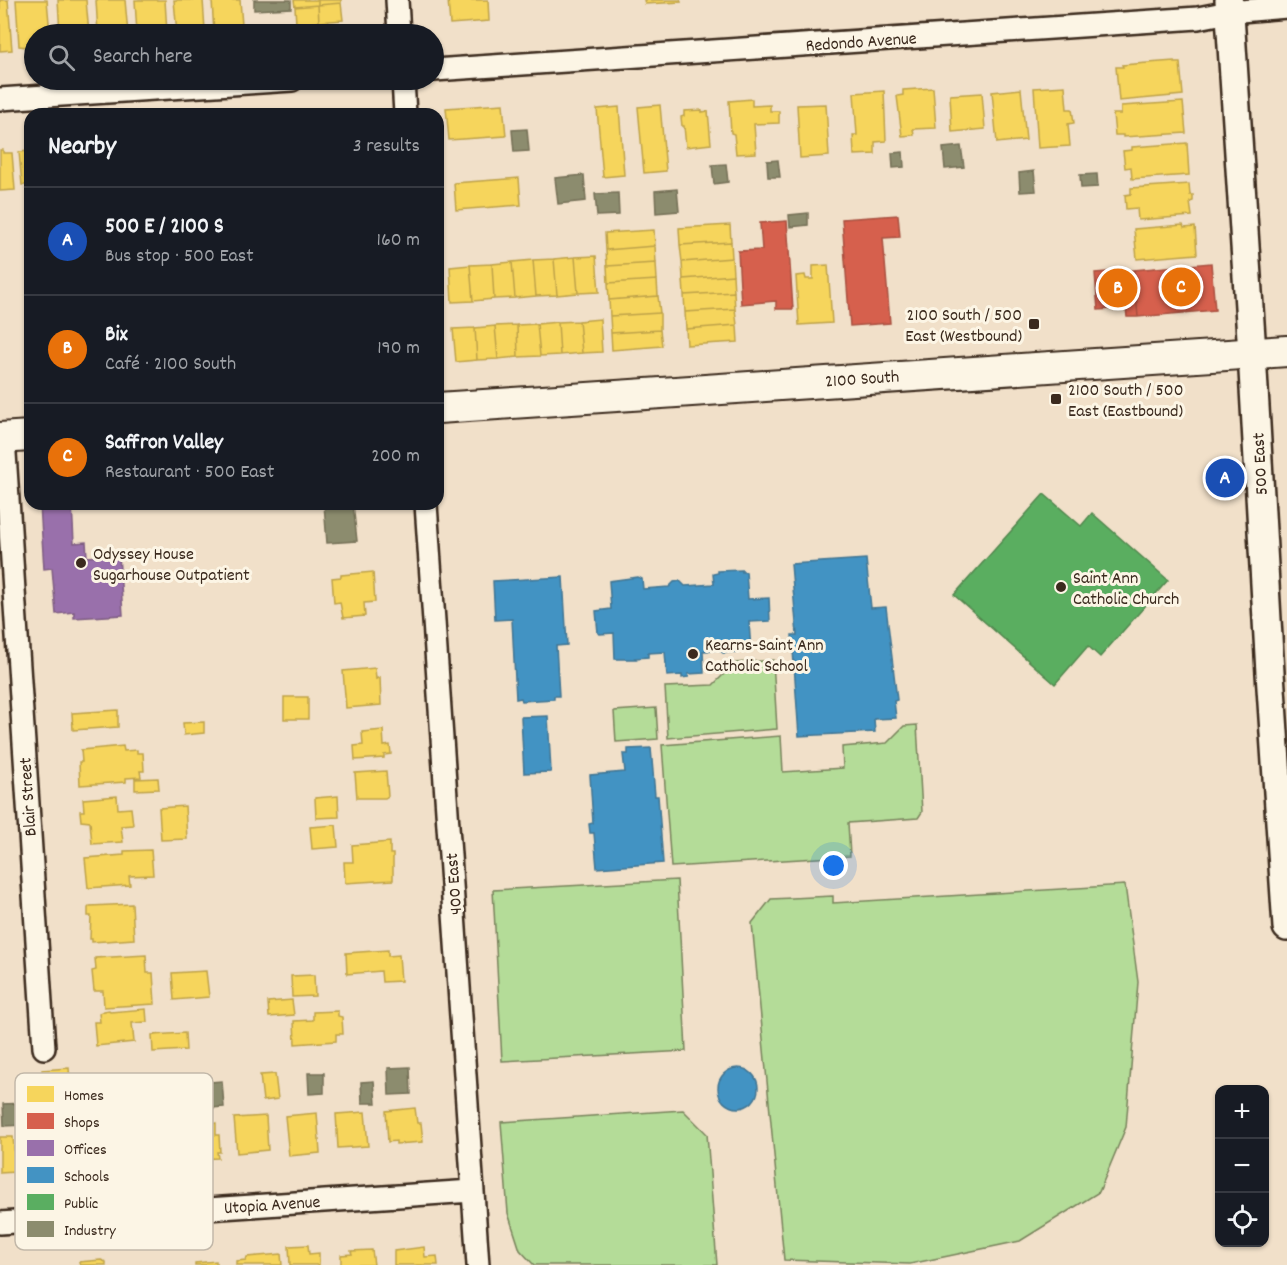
<!DOCTYPE html>
<html lang="en">
<head>
<meta charset="utf-8">
<style>
	body { margin:0; font-family:Dekko,sans-serif; background:#242831; color:#f1f3f6 }
	.controls { position:absolute; right:18px; bottom:18px; display:grid; overflow:hidden; border-radius:12px; box-shadow:0 2px 4px #0004 }
	.controls button { width:54px; height:54px; display:grid; place-items:center; padding:0; border:0; border-bottom:2px solid #363941; background:#171b24; color:#f1f3f6; font:30px sans-serif }
	.you { position:absolute; left:834px; top:866px; width:21px; height:21px; margin:-15px; border:4px solid #fff; border-radius:50%; background:#1a73e8; box-shadow:0 0 0 9px #1a73e833 }
	.badge { display:grid; place-items:center; width:39px; height:39px; border-radius:50%; background:#db2777; color:#fff; font-size:20px; font-weight:700 }
	.pin { position:absolute; translate:-50% -50%; border:3px solid #fff; box-shadow:0 2px 6px #0006 }
	.list { margin:0; padding:0; list-style:none }
	h2 { display:flex; justify-content:space-between; align-items:center; height:78px; margin:0; padding:0 24px; font-size:26px }
	h2 small { font-size:20px; font-weight:400; color:#9ea1a6 }
	.list li { display:grid; grid-template-columns:39px 1fr auto; gap:18px; align-items:center; box-sizing:border-box; height:108px; padding:0 24px; border-top:2px solid #363941 }
	.list b { display:block; font-size:22px; white-space:nowrap }
	.list p { margin:0; font-size:20px; white-space:nowrap; color:#9ea1a6 }
	.list em { font-size:20px; font-style:normal; color:#9ea1a6 }
	.icon { flex:none; width:33px; height:33px; fill:none; stroke:currentColor; stroke-width:2; stroke-linecap:round; stroke-linejoin:round }
	.map { position:relative; flex:none; width:1287px; height:1265px; overflow:hidden }
	.search { position:absolute; background:#171b24; box-shadow:0 2px 4px #0004; left:24px; top:24px; width:420px; height:66px; display:flex; align-items:center; gap:15px; box-sizing:border-box; padding:0 21px; border-radius:33px; color:#9ea1a6; font-size:22px }
	.panel { position:absolute; background:#171b24; box-shadow:0 2px 4px #0004; left:24px; top:108px; width:420px; height:402px; border-radius:18px }
	.map>svg:first-child { display:block }
	.green { fill:#b4dc98; stroke:#78835b; stroke-width:1.5 }
	.homes { fill:#f6d55c; stroke:#bea249; stroke-width:1.5 }
	.shops { fill:#d6604d; stroke:#a8503f; stroke-width:1.5 }
	.offices { fill:#9970ab; stroke:#7d5b81; stroke-width:1.5 }
	.schools { fill:#4393c3; stroke:#417492; stroke-width:1.5 }
	.public { fill:#5aae61; stroke:#51864d; stroke-width:1.5 }
	.industry { fill:#8c8c6e; stroke:#746f56; stroke-width:1.5 }
	.lines { fill:none; stroke-linecap:round; stroke-linejoin:round }
	.minor-casing { stroke:#3b2a1e; stroke-width:26 }
	.tertiary-casing { stroke:#3b2a1e; stroke-width:32 }
	.secondary-casing { stroke:#3b2a1e; stroke-width:34 }
	.minor { stroke:#fcf5e5; stroke-width:21 }
	.tertiary { stroke:#fcf5e5; stroke-width:27 }
	.secondary { stroke:#fcf5e5; stroke-width:30 }
	.poi-dot { fill:#3b2a1e; stroke:#fcf5e5; stroke-width:2 }
	.labels { text-anchor:middle; stroke-width:6; stroke-linejoin:round; paint-order:stroke }
	.street-label { font-size:18px; fill:#3b2a1e; stroke:#fcf5e5 }
	.poi-label { font-size:18px; fill:#3b2a1e; stroke:#fcf5e5; text-anchor:start }
	.key { fill:#fcf5e5; stroke:#c2b8a9; stroke-width:1.5 }
	.key-label { font-size:16px; fill:#3b2a1e }
</style>
</head>
<body>
<div class="map">
<svg width="1287" height="1265" viewBox="0 0 1287 1265">
	<rect width="100%" height="100%" fill="#f1e0c9"/>
	<filter id="ink" filterUnits="userSpaceOnUse"><feTurbulence type="fractalNoise" baseFrequency=".0167" numOctaves="2"/><feDisplacementMap in="SourceGraphic" scale="12" xChannelSelector="R" yChannelSelector="G"/><feConvolveMatrix kernelMatrix="1 2 1 2 8 2 1 2 1" color-interpolation-filters="sRGB"/></filter>
	<g filter="url(#ink)">
		<path class="green" d="M773 660 777 729 668 738 665 687 713 685 735 663Z
			M656 708 658 739 616 742 614 711Z
			M917 725 922 812 918 818 848 823 850 856 671 867 662 745 781 736 783 772 843 768 842 747 887 743 904 726Z
			M677 880 686 1051 502 1061 493 890Z
			M1125 885 1138 982 1126 1127 1099 1192 1020 1241 910 1264 784 1260 752 923 771 899 833 896V903Z
			M683 1110 707 1134 717 1265H534L520 1250 508 1213 501 1122Z"/>
		<path class="homes" d="M0 0H8L12 50 0 51Z
			M16 0H47L50 34H34V48L19 46Z
			M58 0H86L89 34H60Z
			M96 0H125L128 34H98Z
			M135 0H165L167 33 137 34Z
			M174 0H203L205 30 199 31V34H177Z
			M212 0H240L242 25H236L237 34H214Z
			M294 0H318V5L295 7Z
			M318 0H341V3L318 5Z
			M448 0H488L489 21 450 24Z
			M644 0H680L681 2 645 4Z
			M341 3 343 20 319 22 318 5Z
			M318 5 319 22 296 24 295 7Z
			M1174 61V63H1180L1183 95 1119 101 1116 67H1123L1122 65Z
			M1065 86 1067 109H1072L1074 123 1068 124 1070 146 1038 148 1034 88Z
			M933 88 936 128 913 129 914 135 902 136 897 96 903 95V90Z
			M1021 89 1026 140 997 143 992 92Z
			M884 91 886 141 875 142V154L854 155 853 135H857L854 93Z
			M982 93 985 129 952 132 950 95Z
			M752 99V106L770 105V111H779V123L754 124 756 153 736 154 734 134 731 133 729 101Z
			M1183 102 1186 133 1123 137V135H1115L1113 114H1121V106Z
			M503 104 506 136 449 140 446 108Z
			M826 104 829 156 800 158 797 105Z
			M660 105 666 171 644 173 638 107Z
			M619 107 624 175 603 177 597 109Z
			M702 110V112L708 111 711 144 686 147 684 126H682L681 117 684 116V111Z
			M1187 143 1189 175 1132 179 1131 167 1125 168 1123 151 1132 150V147Z
			M0 150H3V153H12L15 190 0 191Z
			M30 151V189V185H22L19 152Z
			M519 178 521 205 456 210 454 183Z
			M1189 184 1190 195H1193V201L1190 202 1192 216 1138 220 1137 208 1126 209 1125 195 1131 194V188Z
			M730 225 731 242 680 245 679 228Z
			M1183 225 1184 228 1195 227 1197 254 1137 259 1134 229Z
			M654 230 655 246 606 250 605 233Z
			M731 242 732 258 682 262 680 245Z
			M655 246 656 263 607 266 606 250Z
			M596 256 599 292 578 293 575 257Z
			M575 257 578 293 557 295 554 259Z
			M732 258 733 275 683 279 682 262Z
			M554 259 557 295 536 296 533 260Z
			M533 260 536 296 515 298 512 262Z
			M512 262 515 298 494 299 492 264Z
			M656 263 657 280 608 283 607 266Z
			M492 264 494 299 473 301 470 265Z
			M470 265 473 301 452 302 450 267Z
			M828 265 832 323 799 325 796 276 805 275 806 279H813V266Z
			M733 275 734 292 684 295 683 279Z
			M657 280 658 296 609 300 608 283Z
			M734 292 735 309 685 312 684 295Z
			M658 296 660 313 610 316 609 300Z
			M735 309 737 325 686 329 685 312Z
			M660 313V330L611 333 610 316Z
			M600 319 602 352 582 353 579 321Z
			M579 321 582 353 560 355 558 322Z
			M558 322 560 355 540 356 537 324Z
			M537 324 540 356 518 357 517 325Z
			M517 325 518 357 498 359 495 326Z
			M737 325 738 342 687 345 686 329Z
			M495 326 498 359 477 360 475 328Z
			M475 328 477 360 456 362 453 329Z
			M660 330 662 346 612 350 611 333Z
			M373 572 375 602 364 603 365 616 343 618 340 602 334 603 332 578 341 577V575Z
			M375 668 376 679 380 677 381 705 346 708 343 671Z
			M284 697H308V719H284Z
			M118 710V727L73 730 72 713Z
			M204 722V733L184 735 183 723Z
			M383 730 384 746 390 745 391 754 384 755V758L355 760 354 746 363 745 362 732Z
			M123 746 124 751 137 750V753H143L144 771H140L141 777 126 778V782L80 785 79 762H82L81 750Z
			M386 771 388 796 385 798H357L355 773Z
			M158 778 159 789 135 790V779Z
			M117 796 118 809 131 808 133 825 121 826 123 842 92 844 90 822 81 821 80 811H84L83 799Z
			M338 796 339 817 316 818 315 798Z
			M185 806 187 839 161 840 159 808Z
			M336 825 338 847 312 849 310 827Z
			M390 842V854H393V880L345 883 344 862H353L352 845Z
			M151 850 153 875 129 876 130 885 88 888 85 858 124 855V851Z
			M132 904 134 939 92 942V939H90L91 916H88V908L90 906Z
			M388 950V956L399 955 401 981 382 982 381 971 347 974 346 953Z
			M146 955 147 973H153L155 1004 104 1007 103 991H94L92 971 96 970 95 958Z
			M206 971 209 997 174 1000 172 973Z
			M314 975 315 996 292 997 291 976Z
			M292 1000 294 1015 269 1017 268 1002Z
			M146 1009 147 1022 132 1023 134 1042 96 1046 94 1022H100L99 1013 104 1011 109 1010 110 1012Z
			M338 1011V1016L342 1017 343 1034H336V1041L295 1044 294 1021 313 1020V1012Z
			M185 1033 186 1050 153 1052 152 1035Z
			M69 1068 71 1092 44 1094 42 1070Z
			M275 1074 278 1099 263 1101 260 1075Z
			M415 1108 417 1123H421L423 1142 396 1144V1141L388 1142 386 1111Z
			M365 1112 368 1146 338 1148 336 1114Z
			M317 1113 320 1153 289 1156 285 1116Z
			M266 1116 268 1150 237 1153 234 1118Z
			M216 1123V1135H219L220 1152H217L218 1158 197 1159V1155L188 1156 186 1125Z
			M0 1137H13L16 1172 0 1173Z
			M308 1245 309 1254 319 1253V1265H290L289 1246Z
			M424 1247 425 1257 437 1256 438 1265H394V1251Z
			M372 1250 374 1265H341V1255L352 1254 351 1251Z
			M281 1254 282 1265H236V1261L246 1260 247 1257Z
			M101 1260 106 1262V1265H80L79 1262Z
			M216 1261V1265H195V1263Z"/>
		<path class="shops" d="M898 215 900 237 883 238 890 323 850 326 842 219Z
			M787 221 793 309H776V301L741 304 738 251 762 250 760 223Z
			M1211 263 1215 310 1138 317 1134 270Z
			M1134 270 1138 317H1127L1126 308 1098 310 1095 273Z"/>
		<path class="offices" d="M40 504H72L74 543 86 542 87 557 119 555 123 615 74 618V612L56 614 52 568 44 569Z"/>
		<path class="schools" d="M866 559 871 608 886 607 897 700 894 701 896 718 874 719 875 732 799 736 792 635H797L791 564Z
			M742 570V572H746L748 599 769 598 770 621 749 622 751 651 723 653 719 650 703 651 704 673 688 674 689 677 682 678V675L667 676 665 652 648 653V657L635 658 636 659H615L614 633 600 634 598 633 596 611 611 609 609 581 638 577 642 579 643 589 669 587 674 582 680 581 685 586 714 584 713 574 718 573V571Z
			M563 577 567 645 556 646 559 696H554V699L522 701 521 698 516 699 512 619 495 620 493 581Z
			M548 716 551 772 524 773 521 717Z
			M651 748 655 796H658L663 863 597 868 594 833H590L589 824 593 823 590 775 625 772 623 754H628V749Z
			M718 1088a20 20 0 1 1 40 0a20 20 0 1 1-40 0Z"/>
		<path class="public" d="M1044 494 1081 526 1092 513 1168 580 1100 657 1088 646 1055 684 954 595Z"/>
		<path class="industry" d="M254 0H291V8L254 10Z
			M527 129 529 151 514 152 512 130Z
			M961 146 964 167 945 169 943 148Z
			M903 152 904 167 893 168 892 153Z
			M778 160 780 177H768L767 161Z
			M726 164 728 182 714 184 712 165Z
			M1034 171 1036 191 1020 192 1019 173Z
			M1097 174 1098 187 1081 188 1080 175Z
			M584 175 586 201 558 204 555 178Z
			M677 189 679 211 656 213 655 191Z
			M618 193 619 215 597 216 595 194Z
			M808 213V225L790 227 789 215Z
			M324 504H353L357 541 327 543Z
			M410 1067 411 1094 389 1095 388 1068Z
			M308 1073H324V1093L309 1094Z
			M222 1081 224 1107 211 1108 210 1082Z
			M374 1081 376 1103H362L361 1082Z
			M24 1103 25 1125 4 1126 3 1104Z"/>
		<g class="lines">
			<defs>
				<path id="minor" d="M397 0 399 34
					M434 70 1198 18 1229 12 1287 7
					M403 80 405 114
					M0 99 292 80
					M4 438 44 1048
					M426 504 478 1265
					M0 1223 472 1191"/>
				<path id="tertiary" d="M1229 0 1252 353 1270 673 1287 927"/>
				<path id="secondary" d="M438 408 1287 351
					M0 438 30 436"/>
			</defs>
			<use href="#minor" class="minor-casing"/>
			<use href="#tertiary" class="tertiary-casing"/>
			<use href="#secondary" class="secondary-casing"/>
			<use href="#minor" class="minor"/>
			<use href="#tertiary" class="tertiary"/>
			<use href="#secondary" class="secondary"/>
		</g>
	</g>
	<g class="poi-dot">
		<rect x="1028" y="318" width="12" height="12" rx="3"/>
		<rect x="1050" y="393" width="12" height="12" rx="3"/>
		<circle cx="81" cy="563" r="6"/>
		<circle cx="1061" cy="587" r="6"/>
		<circle cx="693" cy="654" r="6"/>
	</g>
	<g class="labels">
		<g class="street-label">
			<text transform="translate(861 41) rotate(-4)" y="6">Redondo Avenue</text>
			<text transform="translate(862 378) rotate(-4)" y="6">2100 South</text>
			<text transform="translate(1259 464) rotate(-93)" y="6">500 East</text>
			<text transform="translate(27 797) rotate(-94)" y="6">Blair Street</text>
			<text transform="translate(453 884) rotate(-94)" y="6">400 East</text>
			<text transform="translate(272 1204) rotate(-4)" y="6">Utopia Avenue</text>
		</g>
		<g class="poi-label">
			<text x="1022" y="320" text-anchor="end">2100 South / 500<tspan x="1022" dy="21">East (Westbound)</tspan></text>
			<text x="1068" y="395">2100 South / 500<tspan x="1068" dy="21">East (Eastbound)</tspan></text>
			<text x="93" y="559">Odyssey House<tspan x="93" dy="21">Sugarhouse Outpatient</tspan></text>
			<text x="1073" y="583">Saint Ann<tspan x="1073" dy="21">Catholic Church</tspan></text>
			<text x="705" y="650">Kearns-Saint Ann<tspan x="705" dy="21">Catholic School</tspan></text>
		</g>
	</g>
	<rect x="15" y="1073" width="198" height="177" rx="9" class="key"/>
	<rect x="27" y="1086" width="27" height="16" fill="#f6d55c"/>
	<rect x="27" y="1113" width="27" height="16" fill="#d6604d"/>
	<rect x="27" y="1140" width="27" height="16" fill="#9970ab"/>
	<rect x="27" y="1167" width="27" height="16" fill="#4393c3"/>
	<rect x="27" y="1194" width="27" height="16" fill="#5aae61"/>
	<rect x="27" y="1221" width="27" height="16" fill="#8c8c6e"/>
	<g class="key-label">
		<text x="64" y="1100">Homes</text>
		<text x="64" y="1127">Shops</text>
		<text x="64" y="1154">Offices</text>
		<text x="64" y="1181">Schools</text>
		<text x="64" y="1208">Public</text>
		<text x="64" y="1235">Industry</text>
	</g>
</svg>
<div class="controls">
<button>+</button>
<button>−</button>
<button><svg class="icon" aria-label="locate" viewBox="0 0 24 24"><circle cx="12" cy="12" r="6"/><path d="M12 2v4M12 18v4M2 12h4M18 12h4"/></svg></button>
</div>
<div class="you"></div>
<div class="pin badge" style="left:1225px;top:478px;background:#1a4fb4">A</div>
<div class="pin badge" style="left:1118px;top:288px;background:#e8710a">B</div>
<div class="pin badge" style="left:1181px;top:287px;background:#e8710a">C</div>
<div class="search"><svg class="icon" aria-label="search" viewBox="0 0 24 24"><circle cx="10" cy="10" r="6"/><path d="M15 15l6 6"/></svg>Search here</div>
<section class="panel">
<h2>Nearby<small>3 results</small></h2>
<ul class="list">
<li><span class="badge" style="background:#1a4fb4">A</span><div><b>500 E / 2100 S</b><p>Bus stop · 500 East</p></div><em>160 m</em></li>
<li><span class="badge" style="background:#e8710a">B</span><div><b>Bix</b><p>Café · 2100 South</p></div><em>190 m</em></li>
<li><span class="badge" style="background:#e8710a">C</span><div><b>Saffron Valley</b><p>Restaurant · 500 East</p></div><em>200 m</em></li>
</ul>
</section>
</div>
</body>
</html>
